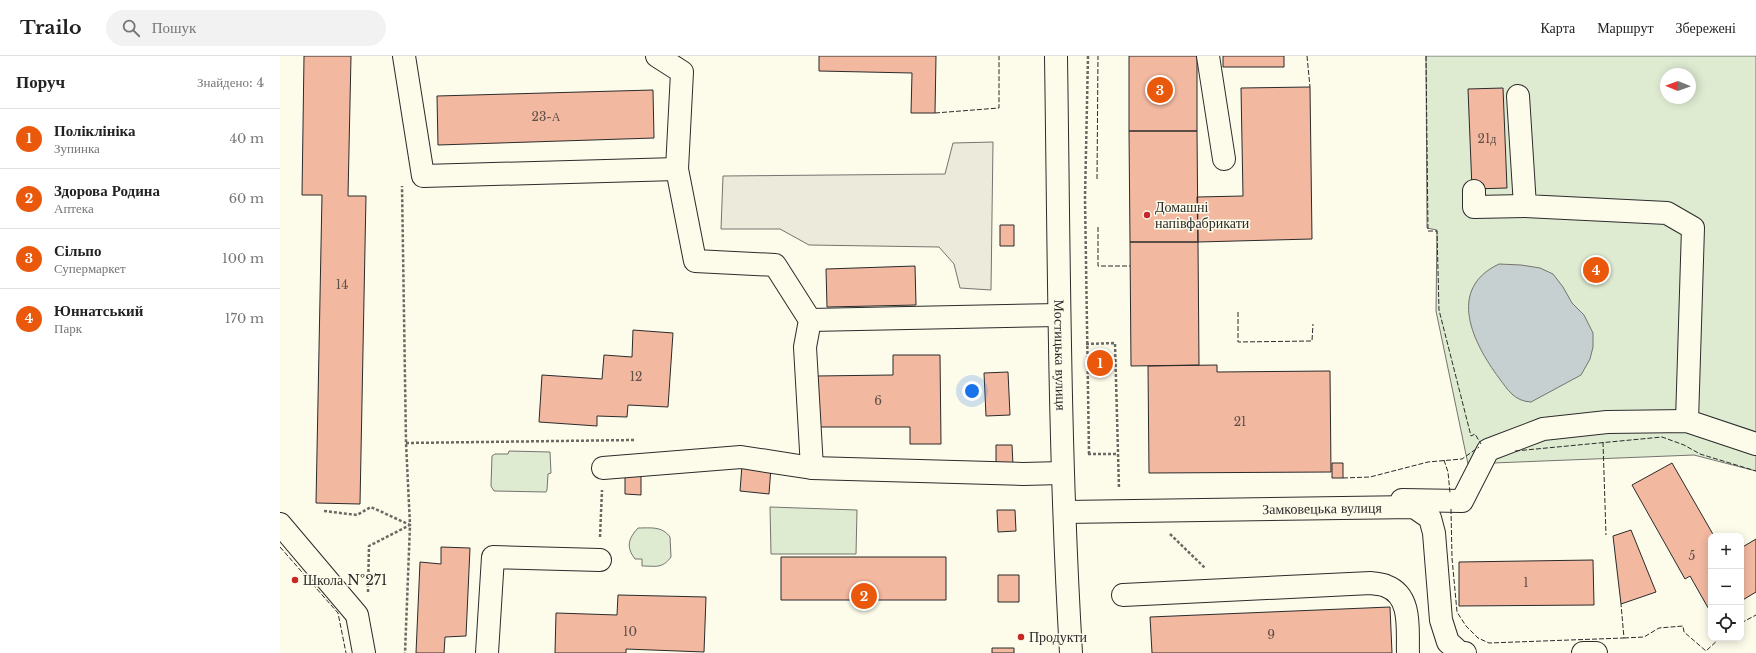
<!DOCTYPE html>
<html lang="uk">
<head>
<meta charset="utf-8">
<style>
	body { margin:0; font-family:"Libre Baskerville",serif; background:#f2f2f2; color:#222 }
	.controls { position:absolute; right:12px; bottom:12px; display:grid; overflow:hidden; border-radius:8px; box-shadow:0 2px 10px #0003 }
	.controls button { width:36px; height:36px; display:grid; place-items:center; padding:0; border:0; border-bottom:1px solid #e0e0e0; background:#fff; color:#222; font:20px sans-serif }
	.compass { position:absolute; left:1380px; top:12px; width:36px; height:36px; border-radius:50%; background:#fff; box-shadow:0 2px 10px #0003; rotate:271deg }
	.you { position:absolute; left:692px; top:335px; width:14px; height:14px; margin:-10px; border:3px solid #fff; border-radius:50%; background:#1a73e8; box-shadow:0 0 0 6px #1a73e833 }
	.badge { display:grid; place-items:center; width:26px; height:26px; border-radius:50%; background:#ea580c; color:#fff; font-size:13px; font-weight:700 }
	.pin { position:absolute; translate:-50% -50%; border:2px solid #fff; box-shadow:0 1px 4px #0006 }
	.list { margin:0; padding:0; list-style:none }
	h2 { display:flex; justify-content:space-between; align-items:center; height:52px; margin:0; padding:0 16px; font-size:17px }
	h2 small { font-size:13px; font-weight:400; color:#767676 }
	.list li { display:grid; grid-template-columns:26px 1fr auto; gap:12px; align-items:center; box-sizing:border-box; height:60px; padding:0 16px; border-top:1px solid #e0e0e0 }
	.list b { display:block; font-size:15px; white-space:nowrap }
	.list p { margin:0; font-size:13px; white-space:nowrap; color:#767676 }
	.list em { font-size:13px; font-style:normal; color:#767676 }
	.icon { flex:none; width:22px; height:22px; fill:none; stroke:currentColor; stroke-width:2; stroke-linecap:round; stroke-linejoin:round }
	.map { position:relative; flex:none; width:1476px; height:597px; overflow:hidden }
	header { display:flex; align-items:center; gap:24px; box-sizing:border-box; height:56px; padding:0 20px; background:#fff; border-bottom:1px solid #e0e0e0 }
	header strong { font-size:19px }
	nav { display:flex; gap:22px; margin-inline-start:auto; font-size:14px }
	.search { width:280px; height:36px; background:#f2f2f2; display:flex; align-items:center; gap:10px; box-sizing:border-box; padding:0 14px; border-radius:22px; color:#767676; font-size:15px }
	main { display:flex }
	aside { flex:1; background:#fff }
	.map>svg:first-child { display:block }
	.green { fill:#deebd1; stroke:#74746e; fill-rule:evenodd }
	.parking { fill:#eceadb; stroke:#74746e }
	.water { fill:#c7d0d0; stroke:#74746e }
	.building { fill:#f2b8a0; stroke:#2b2b2b }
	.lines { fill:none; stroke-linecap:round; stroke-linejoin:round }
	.minor-casing { stroke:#2b2b2b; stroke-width:24 }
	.path { stroke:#6a6964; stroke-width:2.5; stroke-dasharray:3 2; stroke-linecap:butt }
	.minor { stroke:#fdfbea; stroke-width:22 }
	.fence { stroke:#2b2b2b; stroke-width:1; stroke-dasharray:5 2; stroke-linecap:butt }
	.poi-dot { fill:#c62828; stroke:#fdfbea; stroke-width:1.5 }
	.labels { text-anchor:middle; stroke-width:3; stroke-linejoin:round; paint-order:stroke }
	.number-label { font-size:12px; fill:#5d4e48 }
	.poi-label { font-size:14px; fill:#2b2b2b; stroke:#fdfbea; text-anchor:start }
	.street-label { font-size:14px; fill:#2b2b2b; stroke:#fdfbea }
</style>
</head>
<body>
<header>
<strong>Trailo</strong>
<div class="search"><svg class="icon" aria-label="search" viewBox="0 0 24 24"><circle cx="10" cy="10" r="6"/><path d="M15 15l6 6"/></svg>Пошук</div>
<nav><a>Карта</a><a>Маршрут</a><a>Збережені</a></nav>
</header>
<main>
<aside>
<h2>Поруч<small>Знайдено: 4</small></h2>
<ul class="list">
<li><span class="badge">1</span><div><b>Поліклініка</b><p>Зупинка</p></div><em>40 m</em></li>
<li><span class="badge">2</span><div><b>Здорова Родина</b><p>Аптека</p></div><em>60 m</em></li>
<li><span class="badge">3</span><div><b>Сільпо</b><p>Супермаркет</p></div><em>100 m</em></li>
<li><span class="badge">4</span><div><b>Юннатський</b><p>Парк</p></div><em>170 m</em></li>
</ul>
</aside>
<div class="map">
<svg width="1476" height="597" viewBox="0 0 1476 597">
	<rect width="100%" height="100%" fill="#fdfbea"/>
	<path class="green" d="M1146 0H1476V415L1414 399 1188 408 1156 255 1157 174 1147 172ZM1386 18H1410V42H1386Z
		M229 395 270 396 271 417 268 418 267 434 266 436 214 435 211 430 212 400 215 398H228Z
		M490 451 577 454 576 498H491Z
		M358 472C371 472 382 470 390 481L391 501C382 513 376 510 362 510V503H355C346 491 348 483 358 472Z"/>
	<path class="parking" d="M713 86 711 234 680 232 674 208 659 191 529 189 500 173H441L443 120 665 118 673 87Z"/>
	<path class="water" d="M1219 208 1241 209 1260 212 1273 218 1283 231 1292 247 1304 259 1313 277V291L1310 303 1301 319 1251 346C1234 345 1228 334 1219 322 1193 287 1166 233 1219 208Z"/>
	<path class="building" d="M24 0H71L68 140H86L80 448 36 447 42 139H22Z
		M539 0H656L655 57H631L632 17 539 15Z
		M849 0H917V75H849Z
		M943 0H1004V11H943Z
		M1030 31 1032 183 918 186 917 141 963 140 961 32Z
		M1223 32 1227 132 1192 133 1188 33Z
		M373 34 374 82 158 89 157 40Z
		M849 75H917L918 186H850Z
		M720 169H734V190H720Z
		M850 186H918L919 309 851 310Z
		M635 210 636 249 547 251 546 213Z
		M353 274 393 277 388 351 348 349 347 361 317 360V370L259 366 262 319 322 323 324 299 352 301Z
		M613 299H660L661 388H630V371H536V320L613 319Z
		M937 309V316L1050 315 1051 416 869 417 868 310Z
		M728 316 730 359 706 360 704 317Z
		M716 389H732L733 409H716Z
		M1052 407H1063V422H1052Z
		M1392 407 1434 480H1431V557L1410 520 1405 523 1352 429Z
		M462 409 491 411 489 438 460 435Z
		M345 416H361V439L345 438Z
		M717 454H735L736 475 718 476Z
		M1351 474 1376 536 1341 548 1333 480Z
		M1476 483V536L1461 545V492Z
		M161 491 190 492 186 580 165 581 164 597H136L140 506 161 508Z
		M501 501H666V544H501Z
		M1313 504 1314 549 1179 550V506Z
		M718 519H739V546H718Z
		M338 539 426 541 424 596 346 593V597H275L276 557 337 559Z
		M1110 551 1112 597H872L870 561Z
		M712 592H734V597H712Z"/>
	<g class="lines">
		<defs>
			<g id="minor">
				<path d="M124 0 143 120 397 113"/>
				<path d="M377 0 402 16 397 113 415 205 495 209 530 264 525 291 532 412"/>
				<path id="s1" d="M776 0C779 199 779 398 791 597"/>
				<path d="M928 0 944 103"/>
				<path d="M1238 40 1245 150 1387 157 1413 172 1407 365"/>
				<path d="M1194 135V151L1245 150"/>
				<path d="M530 264 779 259"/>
				<path d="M323 412 461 401 532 412 743 418 782 417"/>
				<path d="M1122 444 1182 445 1208 394 1263 373 1327 366 1407 365 1476 388"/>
				<path id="s2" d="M785 456 1134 451 1150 462 1154 477 1161 564 1168 586 1179 596 1185 597"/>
				<path d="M0 468 77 559 84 597"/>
				<path d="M843 539 1091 527C1096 528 1102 528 1106 530 1133 540 1127 575 1128 597"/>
				<path d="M207 597 213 501 320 504"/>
				<path d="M1303 597H1316"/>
			</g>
		</defs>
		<use href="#minor" class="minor-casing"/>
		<path class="path" d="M808 0 805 142 809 398
			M806 288 835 287 839 433
			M126 387 354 384
			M808 398H838
			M44 455 77 459 91 451 130 469 125 597
			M890 478 925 512
			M320 481 322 434
			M88 536 89 490 130 469 126 387 122 130"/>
		<use href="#minor" class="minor"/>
		<path class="fence" d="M1027 0 1030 31
			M1146 0 1148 175H1157L1159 254 1191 380 1195 378 1201 388
			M655 57 719 52V0
			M817 123 818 0
			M818 171V210H850
			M958 256V286L1032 285 1033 268
			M1323 386 1326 479
			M1235 395 1382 381 1404 389 1420 398 1476 415
			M1164 404 1168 416 1170 437
			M1063 422 1090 421 1148 406 1182 403 1199 391
			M1171 453 1172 502 1177 556 1186 570 1198 582 1209 587 1344 582 1341 548
			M0 491 58 557 66 597
			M1461 567 1476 559
			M1344 582 1364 581 1379 572 1403 570 1404 576 1426 595 1440 582"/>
	</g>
	<g class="poi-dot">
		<circle cx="867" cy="159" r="4"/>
		<circle cx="15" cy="524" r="4"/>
		<circle cx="741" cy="581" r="4"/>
	</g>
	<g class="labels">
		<g class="number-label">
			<text x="266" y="65">23-А</text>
			<text x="1207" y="87">21д</text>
			<text x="62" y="233">14</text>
			<text x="356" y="325">12</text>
			<text x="598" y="349">6</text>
			<text x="960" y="370">21</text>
			<text x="1412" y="504">5</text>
			<text x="1246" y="531">1</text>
			<text x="350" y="580">10</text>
			<text x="991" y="583">9</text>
		</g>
		<g class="poi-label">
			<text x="875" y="156">Домашні<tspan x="875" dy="16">напівфабрикати</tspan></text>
			<text x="23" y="529">Школа №271</text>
			<text x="749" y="586">Продукти</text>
		</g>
		<g class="street-label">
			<text dy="5" stroke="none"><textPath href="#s1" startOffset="299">Мостицька вулиця</textPath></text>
			<text dy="5" stroke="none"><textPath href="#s2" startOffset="257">Замковецька вулиця</textPath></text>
		</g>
	</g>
</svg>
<div class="controls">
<button>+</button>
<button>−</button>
<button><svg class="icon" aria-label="locate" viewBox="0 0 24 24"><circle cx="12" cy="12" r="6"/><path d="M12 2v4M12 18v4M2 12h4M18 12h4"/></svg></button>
</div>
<svg class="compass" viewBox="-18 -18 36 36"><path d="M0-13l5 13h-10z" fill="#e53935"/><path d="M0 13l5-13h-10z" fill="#767676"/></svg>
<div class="you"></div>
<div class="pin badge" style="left:820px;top:307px">1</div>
<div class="pin badge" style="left:584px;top:540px">2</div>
<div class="pin badge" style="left:880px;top:34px">3</div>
<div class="pin badge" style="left:1316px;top:214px">4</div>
</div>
</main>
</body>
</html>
